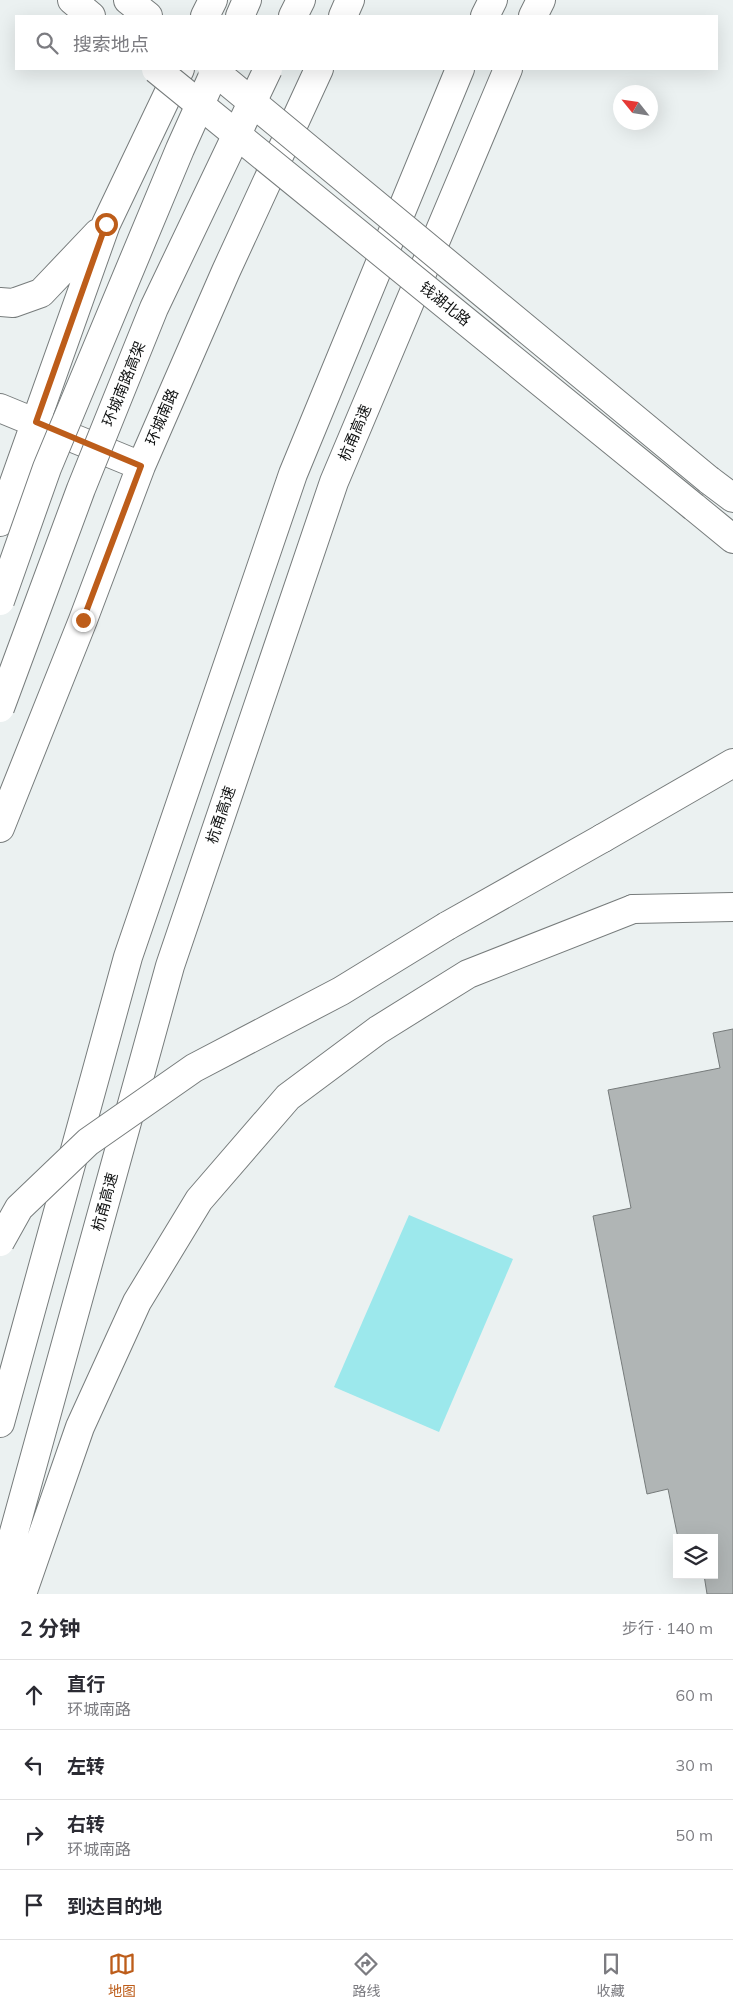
<!DOCTYPE html>
<html lang="zh">
<head>
<meta charset="utf-8">
<style>
	body { margin:0; font-family:Mulish,"Noto Sans SC",sans-serif; background:#f7f7f7; color:#2b2b33 }
	.controls { position:absolute; right:15px; bottom:15px; display:grid; overflow:hidden; border-radius:0px; box-shadow:0 5px 20px #0002 }
	.controls button { width:45px; height:45px; display:grid; place-items:center; padding:0; border:0; border-bottom:1px solid #e1e1e2; background:#fff; color:#2b2b33; font:25px sans-serif }
	.compass { position:absolute; left:613px; top:85px; width:45px; height:45px; border-radius:50%; background:#fff; box-shadow:0 5px 20px #0002; rotate:300deg }
	.stop { position:absolute; width:15px; height:15px; margin:-11px; border:4px solid #bd5d1a; border-radius:50%; background:#fff }
	.stop.end { background:#bd5d1a; border-color:#fff; box-shadow:0 1px 5px #0008 }
	.list { margin:0; padding:0; list-style:none }
	h2 { display:flex; justify-content:space-between; align-items:center; height:65px; margin:0; padding:0 20px; font-size:21px }
	h2 small { font-size:16px; font-weight:400; color:#7c7c81 }
	.list li { display:grid; grid-template-columns:32px 1fr auto; gap:15px; align-items:center; box-sizing:border-box; height:70px; padding:0 20px; border-top:1px solid #e1e1e2 }
	.list b { display:block; font-size:19px; white-space:nowrap }
	.list p { margin:0; font-size:16px; white-space:nowrap; color:#7c7c81 }
	.list em { font-size:16px; font-style:normal; color:#7c7c81 }
	.icon { flex:none; width:28px; height:28px; fill:none; stroke:currentColor; stroke-width:2; stroke-linecap:round; stroke-linejoin:round }
	.map { position:relative; flex:none; width:733px; height:1594px; overflow:hidden }
	.search { position:absolute; background:#fff; box-shadow:0 5px 20px #0002; left:15px; right:15px; top:15px; height:55px; display:flex; align-items:center; gap:12px; box-sizing:border-box; padding:0 18px; border-radius:0px; color:#7c7c81; font-size:19px }
	.sheet { height:345px; background:#fff }
	nav { display:flex; justify-content:space-around; align-items:center; box-sizing:border-box; height:70px; border-top:1px solid #e1e1e2; background:#fff; font-size:14px; color:#7c7c81 }
	nav a { display:grid; justify-items:center; gap:2px }
	nav .on { color:#bd5d1a }
	.map>svg:first-child { display:block }
	.green { fill:#9ce8ec }
	.building { fill:#b0b5b5; stroke:#767b7b }
	.lines { fill:none; stroke-linecap:round; stroke-linejoin:round }
	.primary-casing { stroke:#777c7c; stroke-width:30 }
	.highway-casing { stroke:#777c7c; stroke-width:30 }
	.primary { stroke:#fff; stroke-width:28 }
	.highway { stroke:#fff; stroke-width:28 }
	.primary-bridge-casing { stroke:#777c7c; stroke-width:30; stroke-linecap:butt }
	.highway-bridge-casing { stroke:#777c7c; stroke-width:30; stroke-linecap:butt }
	.primary-bridge { stroke:#fff; stroke-width:28 }
	.highway-bridge { stroke:#fff; stroke-width:28 }
	.route { stroke:#bd5d1a; stroke-width:6 }
	.labels { text-anchor:middle; stroke-width:5; stroke-linejoin:round; paint-order:stroke }
	.street-label { font-size:15px; fill:#101212; stroke:#fff }
</style>
</head>
<body>
<div class="map">
<svg width="733" height="1594" viewBox="0 0 733 1594">
	<rect width="100%" height="100%" fill="#ebf1f1"/>
	<path class="green" d="M409 1215 513 1259 439 1432 334 1387Z"/>
	<path class="building" d="M733 1029V1594H707L704 1575H714V1538H678L668 1489 647 1494 593 1216 631 1208 608 1090 720 1068 713 1033Z"/>
	<g class="lines">
		<defs>
			<path id="primary" d="M72 0 91 16
				M128 0 148 16
				M205 16 213 0
				M343 16 350 0
				M0 302 13 303 41 293 98 233
				M0 408 141 466
				M709 480 733 498
				M694 507 733 539
				M0 522 106 224 180 69
				M0 828 83 620 141 466 226 271 319 69
				M603 838 733 763
				M633 909 733 907"/>
			<path id="highway" d="M240 16 247 0
				M293 16 301 0
				M485 16 493 0
				M533 16 541 0
				M447 926 603 838
				M0 1423 128 957 293 474 460 69
				M0 1583 170 966 334 482 508 69
				M22 1594 80 1427 137 1302 199 1200 288 1097 378 1030 468 974 633 909"/>
		</defs>
		<use href="#primary" class="primary-casing"/>
		<use href="#highway" class="highway-casing"/>
		<use href="#primary" class="primary"/>
		<use href="#highway" class="highway"/>
		<defs>
			<path id="primary-bridge" d="M156 69 694 507
				M212 69 709 480"/>
			<path id="highway-bridge" d="M0 601 47 468 180 149 216 69
				M0 708 81 489 154 308 268 69
				M0 1242 19 1208 88 1142 194 1068 341 991 447 926"/>
		</defs>
		<use href="#primary-bridge" class="primary-bridge-casing"/>
		<use href="#highway-bridge" class="highway-bridge-casing"/>
		<use href="#primary-bridge" class="primary-bridge"/>
		<use href="#highway-bridge" class="highway-bridge"/>
	</g>
	<g class="lines">
		<path class="route" d="M83 620 141 466 36 422 106 224"/>
	</g>
	<g class="labels">
		<g class="street-label">
			<text transform="translate(445 304) rotate(39)" y="5">钱湖北路</text>
			<text transform="translate(124 384) rotate(-68)" y="5">环城南路高架</text>
			<text transform="translate(162 417) rotate(-67)" y="5">环城南路</text>
			<text transform="translate(355 433) rotate(-67)" y="5">杭甬高速</text>
			<text transform="translate(221 815) rotate(-71)" y="5">杭甬高速</text>
			<text transform="translate(105 1202) rotate(-75)" y="5">杭甬高速</text>
		</g>
	</g>
</svg>
<div class="controls">
<button><svg class="icon" aria-label="layers" viewBox="0 0 24 24"><path d="M12 4l9 5-9 5-9-5zM3 14l9 5 9-5"/></svg></button>
</div>
<svg class="compass" viewBox="-18 -18 36 36"><path d="M0-13l5 13h-10z" fill="#e53935"/><path d="M0 13l5-13h-10z" fill="#7c7c81"/></svg>
<div class="stop" style="left:106px;top:224px"></div>
<div class="stop end" style="left:83px;top:620px"></div>
<div class="search"><svg class="icon" aria-label="search" viewBox="0 0 24 24"><circle cx="10" cy="10" r="6"/><path d="M15 15l6 6"/></svg>搜索地点</div>
</div>
<section class="sheet">
<h2>2 分钟<small>步行 · 140 m</small></h2>
<ul class="list">
<li><svg class="icon" aria-label="ahead" viewBox="0 0 24 24"><path d="M12 20V5M6 11l6-6 6 6"/></svg><div><b>直行</b><p>环城南路</p></div><em>60 m</em></li>
<li><svg class="icon" aria-label="left" viewBox="0 0 24 24"><path d="M17 20v-9H6M10 6l-5 5 5 5"/></svg><div><b>左转</b></div><em>30 m</em></li>
<li><svg class="icon" aria-label="right" viewBox="0 0 24 24"><path d="M7 20v-9h11M14 6l5 5-5 5"/></svg><div><b>右转</b><p>环城南路</p></div><em>50 m</em></li>
<li><svg class="icon" aria-label="arrive" viewBox="0 0 24 24"><path d="M6 21V4h12l-3 4 3 4H6"/></svg><div><b>到达目的地</b></div></li>
</ul>
</section>
<nav>
<a class="on"><svg class="icon" aria-label="map" viewBox="0 0 24 24"><path d="M3 6l6-2 6 2 6-2v14l-6 2-6-2-6 2zM9 4v14M15 6v14"/></svg>地图</a>
<a><svg class="icon" aria-label="directions" viewBox="0 0 24 24"><path d="M12 3l9 9-9 9-9-9zM9 14v-3h6M13 9l2 2-2 2"/></svg>路线</a>
<a><svg class="icon" aria-label="saved" viewBox="0 0 24 24"><path d="M7 4h10v16l-5-4-5 4z"/></svg>收藏</a>
</nav>
</body>
</html>
